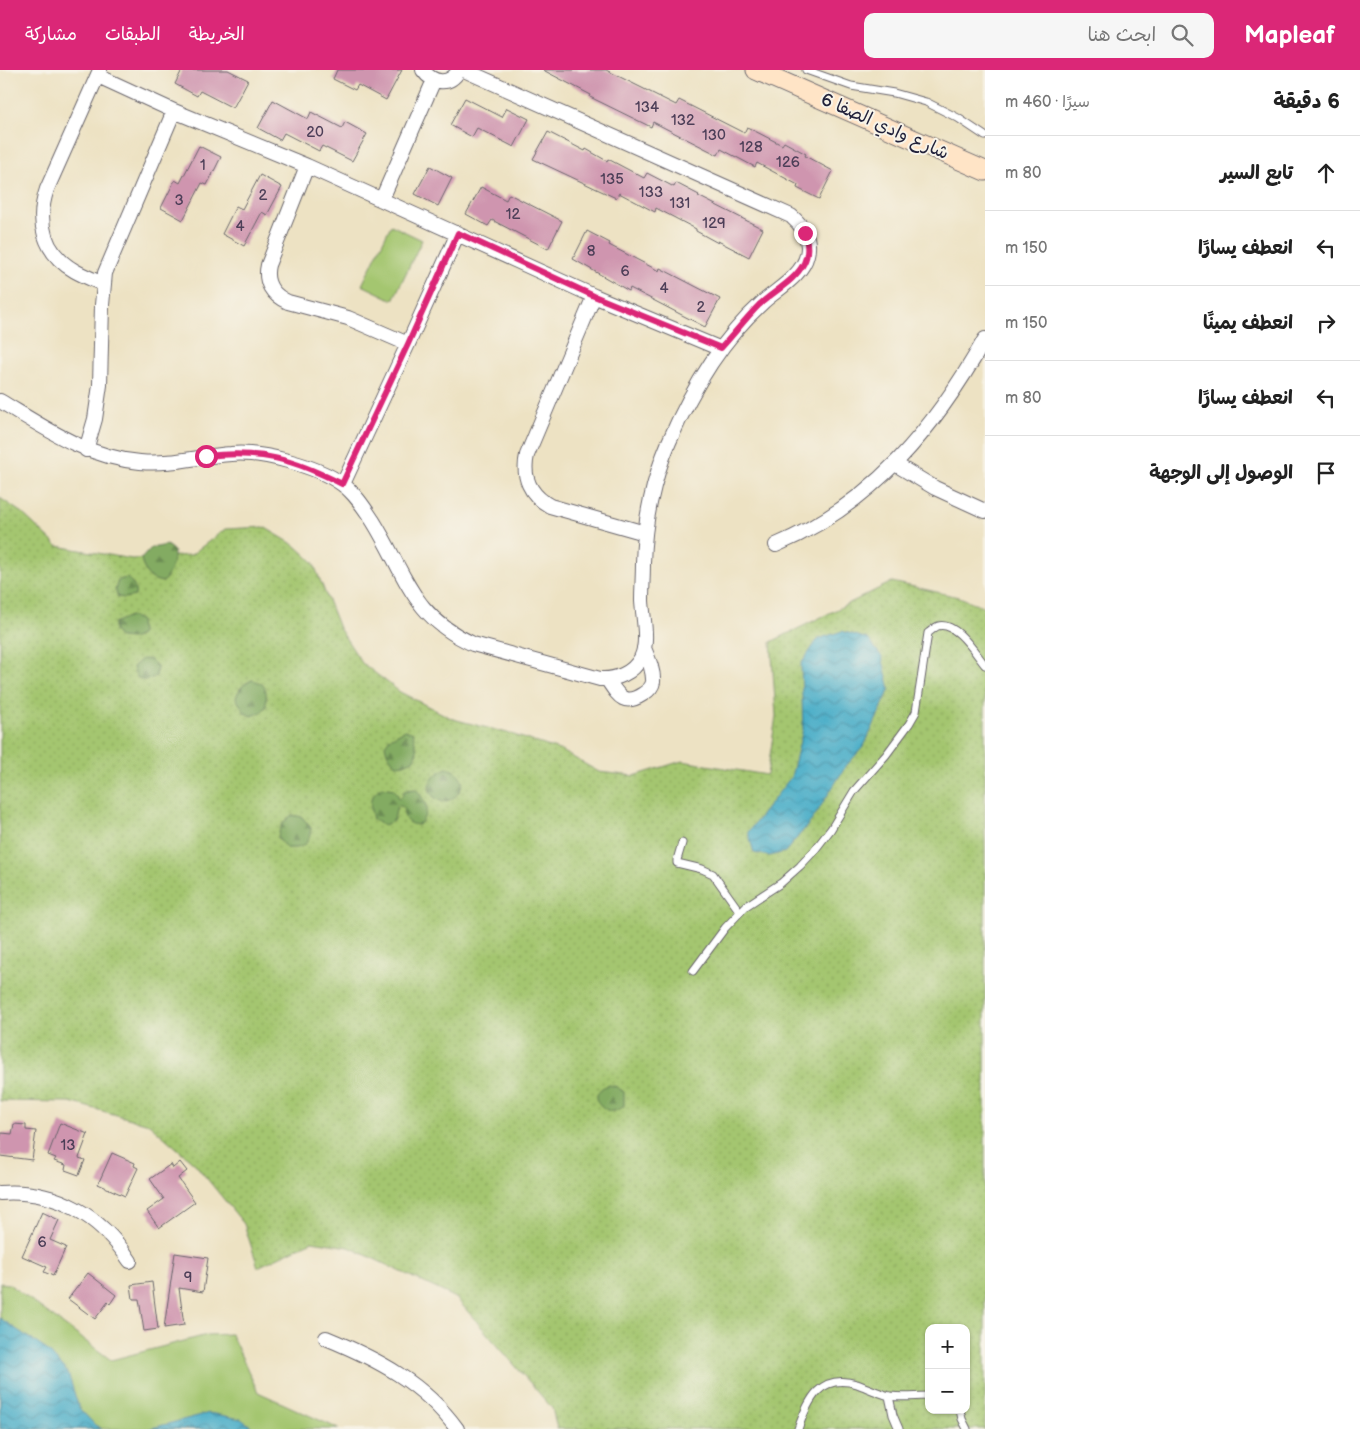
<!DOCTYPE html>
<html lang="ar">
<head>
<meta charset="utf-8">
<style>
	body { margin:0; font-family:"Balsamiq Sans","Playpen Sans Arabic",sans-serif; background:#f6f6f6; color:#222; direction:rtl }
	.controls { position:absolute; right:15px; bottom:15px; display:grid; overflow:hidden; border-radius:10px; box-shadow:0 1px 4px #0004 }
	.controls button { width:45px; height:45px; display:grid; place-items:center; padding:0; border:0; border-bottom:1px solid #e0e0e0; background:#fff; color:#222; font:25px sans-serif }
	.stop { position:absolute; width:15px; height:15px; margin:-11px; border:4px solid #db2777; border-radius:50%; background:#fff }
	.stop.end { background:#db2777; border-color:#fff; box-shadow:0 1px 5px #0008 }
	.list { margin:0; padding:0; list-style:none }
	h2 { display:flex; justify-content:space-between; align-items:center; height:65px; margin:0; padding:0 20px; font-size:21px }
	h2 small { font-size:16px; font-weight:400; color:#767676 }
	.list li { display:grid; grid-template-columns:32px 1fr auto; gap:15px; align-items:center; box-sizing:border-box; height:75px; padding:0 20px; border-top:1px solid #e0e0e0 }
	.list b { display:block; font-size:19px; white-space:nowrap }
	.list em { font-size:16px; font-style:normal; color:#767676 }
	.icon { flex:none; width:28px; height:28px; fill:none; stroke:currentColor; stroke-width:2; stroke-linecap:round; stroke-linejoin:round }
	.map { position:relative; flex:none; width:985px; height:1359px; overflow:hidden; direction:ltr }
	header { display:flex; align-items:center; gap:30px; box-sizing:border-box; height:70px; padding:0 25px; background:#db2777; color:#fff }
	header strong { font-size:24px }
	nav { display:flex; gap:28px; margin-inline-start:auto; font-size:18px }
	.search { width:350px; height:45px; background:#f6f6f6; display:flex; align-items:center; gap:12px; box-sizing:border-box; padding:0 18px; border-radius:10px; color:#767676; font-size:19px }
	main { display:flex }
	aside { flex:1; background:#fff }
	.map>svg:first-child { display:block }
	.grass { fill:url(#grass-dots); stroke:#637455; fill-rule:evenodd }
	.forest { fill:url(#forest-firs); stroke:#52664e }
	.park { fill:#a4c66f; stroke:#637455 }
	.water { fill:url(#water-waves); stroke:#356882 }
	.building { fill:#cf95af }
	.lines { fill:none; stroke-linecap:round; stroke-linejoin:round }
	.service-casing { stroke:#69656b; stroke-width:9 }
	.minor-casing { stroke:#69656b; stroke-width:16 }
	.secondary-casing { stroke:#69656b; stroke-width:21 }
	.service { stroke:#fff; stroke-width:7 }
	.minor { stroke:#fff; stroke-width:14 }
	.secondary { stroke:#ffe4c6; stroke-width:19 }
	.route { stroke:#db2777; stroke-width:6 }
	.labels { text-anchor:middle; stroke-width:4; stroke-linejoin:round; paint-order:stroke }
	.number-label { font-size:15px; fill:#4d3f58 }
	.street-label { font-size:18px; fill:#22223b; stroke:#f7f3e8 }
</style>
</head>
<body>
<header>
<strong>Mapleaf</strong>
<div class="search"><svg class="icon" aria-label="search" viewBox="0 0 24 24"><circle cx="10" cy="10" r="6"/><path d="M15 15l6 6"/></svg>ابحث هنا</div>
<nav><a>الخريطة</a><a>الطبقات</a><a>مشاركة</a></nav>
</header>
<main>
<aside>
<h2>6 دقيقة<small>سيرًا · 460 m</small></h2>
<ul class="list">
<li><svg class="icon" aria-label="ahead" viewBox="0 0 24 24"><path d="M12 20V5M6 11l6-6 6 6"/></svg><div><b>تابع السير</b></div><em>80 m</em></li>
<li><svg class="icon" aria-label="left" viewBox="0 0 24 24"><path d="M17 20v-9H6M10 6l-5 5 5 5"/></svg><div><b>انعطف يسارًا</b></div><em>150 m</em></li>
<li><svg class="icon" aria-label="right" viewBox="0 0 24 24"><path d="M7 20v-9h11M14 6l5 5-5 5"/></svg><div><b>انعطف يمينًا</b></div><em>150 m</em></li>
<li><svg class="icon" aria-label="left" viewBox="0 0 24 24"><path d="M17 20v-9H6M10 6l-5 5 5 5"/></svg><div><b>انعطف يسارًا</b></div><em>80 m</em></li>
<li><svg class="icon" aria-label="arrive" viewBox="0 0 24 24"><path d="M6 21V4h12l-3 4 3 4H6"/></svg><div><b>الوصول إلى الوجهة</b></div></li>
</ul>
</aside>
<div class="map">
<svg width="985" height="1359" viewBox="0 0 985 1359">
	<defs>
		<pattern id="grass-dots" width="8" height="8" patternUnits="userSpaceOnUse" patternTransform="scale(1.25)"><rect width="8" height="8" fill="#a4c66f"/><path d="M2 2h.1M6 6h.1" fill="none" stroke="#8daa61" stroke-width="1.8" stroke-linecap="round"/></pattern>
		<pattern id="forest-firs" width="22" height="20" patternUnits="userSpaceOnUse" patternTransform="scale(1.25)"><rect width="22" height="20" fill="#83ab62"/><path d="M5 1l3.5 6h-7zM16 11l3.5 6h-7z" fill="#6b8b52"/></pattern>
		<pattern id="water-waves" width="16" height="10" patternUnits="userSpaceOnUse" patternTransform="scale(1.25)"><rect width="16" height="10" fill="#48adc8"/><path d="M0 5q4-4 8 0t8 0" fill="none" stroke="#3c8ca4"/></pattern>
	</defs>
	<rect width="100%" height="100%" fill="#f7f3e8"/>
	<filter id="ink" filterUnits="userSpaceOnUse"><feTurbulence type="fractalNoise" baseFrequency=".02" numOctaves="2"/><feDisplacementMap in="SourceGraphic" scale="10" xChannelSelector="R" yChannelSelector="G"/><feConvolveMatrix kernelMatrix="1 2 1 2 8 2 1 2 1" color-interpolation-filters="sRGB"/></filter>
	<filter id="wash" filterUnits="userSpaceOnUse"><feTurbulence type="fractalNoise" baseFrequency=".0096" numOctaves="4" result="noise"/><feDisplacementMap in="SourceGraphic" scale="20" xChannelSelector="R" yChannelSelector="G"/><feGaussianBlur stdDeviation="1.12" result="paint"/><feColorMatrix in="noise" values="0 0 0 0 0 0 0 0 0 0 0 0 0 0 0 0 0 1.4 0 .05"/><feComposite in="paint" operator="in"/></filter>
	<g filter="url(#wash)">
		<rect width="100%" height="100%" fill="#ede2c3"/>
		<path class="grass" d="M0 428 22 443 57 476 132 489 191 485 225 459 264 457 296 476 313 492 339 558 362 593 400 622 453 649 511 664 562 681 599 702 634 706 682 691 767 705 776 646 771 572 892 512 959 527 985 537V1359H557L552 1338 456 1228 349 1177 312 1171 258 1197 244 1154 195 1094 149 1054 70 1032 0 1031ZM929 1258H966V1340H929Z"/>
		<path class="forest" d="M167 475 174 481C173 494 171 502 163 512 148 510 145 503 141 489L151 478Z
			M127 508C134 514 136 518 135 526L124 528 118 527 115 520 118 510Z
			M130 546 140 550 141 565 132 569 120 568 114 561V553Z
			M142 589 151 590 157 596 156 606 148 610H141L136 606 133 597Z
			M252 610C269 614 266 622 266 637L260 643 251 646 245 643 236 628C239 618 243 614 252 610Z
			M405 660 413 663 417 682 413 690 404 694 396 695 387 683 385 675 390 668Z
			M447 698C481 708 449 743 434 727 422 715 435 703 447 698Z
			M381 717 394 719 400 729 405 720 416 719C427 733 431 740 419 755 405 754 405 750 403 737L397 735 394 750 385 755 373 750C370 734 367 729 381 717Z
			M292 745 302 747 311 758C309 776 302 779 286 778L278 768C279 757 284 751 292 745Z
			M610 1015 617 1017 624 1022V1036C612 1046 603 1040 596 1029 598 1020 601 1017 610 1015Z"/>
		<path class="park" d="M391 155 422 170 393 230 362 215Z
			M0 1213 9 1214 111 1290 207 1265 231 1264 258 1322 339 1359H0Z"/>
		<path class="water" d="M842 561 868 569 882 587 890 619 864 676 846 696 812 750 785 782 770 786 754 783 748 762 791 707 803 659 801 594 818 569Z
			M0 1248 47 1280 68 1303 79 1338 95 1355 102 1359H0Z
			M209 1343 241 1349 255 1359H148Z"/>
		<g id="blocks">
			<path class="building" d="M182 0H228L248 10 233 38 200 21 197 26 175 14Z
				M337 0H402L386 30 358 15 355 20 333 9Z
				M543 0H606L676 35 679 30 744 63 747 57 782 75 784 72 806 84 805 86 833 101 819 129 797 118 798 115 757 93 755 97 721 79 718 85 653 52 651 57 590 27 591 25Z
				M465 28 502 47 507 38 529 49 514 77 477 58 472 67 450 55Z
				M273 30 308 49 311 42 342 58 345 52 367 64 352 91 322 76 319 81 284 63 280 70 258 58Z
				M548 62 585 81 586 79 607 91 608 89 644 108 647 103 674 117 676 113 699 125 698 126 763 159 749 187 718 171V173L696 161V159L656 138 655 142 619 123 616 128 533 89Z
				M199 76 221 87 207 115 202 113 183 150 161 138 175 110 180 113Z
				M430 96 452 108 438 136 415 124Z
				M260 105 282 117 267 145 262 142 244 176 222 164 236 136 242 139Z
				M481 117 506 130 509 124 562 151 548 179 492 150 488 156 466 144Z
				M587 161 610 173 609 175 659 201 660 198 720 229 705 257 630 218 629 221 573 189Z
				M60 1053 88 1064 79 1088 85 1090 79 1105 65 1100 66 1095 54 1091 56 1088 48 1085Z
				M14 1054 26 1055V1060L36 1061 32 1090 0 1086V1068L2 1063 12 1064Z
				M112 1083 135 1093 134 1096 138 1098 125 1126 98 1114Z
				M180 1092 187 1101 178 1108 195 1132 159 1158 147 1141 164 1129 150 1109 171 1094 173 1098Z
				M42 1142 59 1150 50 1170 66 1177 53 1206 44 1202 47 1197 22 1186Z
				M175 1183 208 1188 203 1222 179 1218 184 1255 164 1258Z
				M88 1203 116 1225 110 1234 108 1232 95 1249 68 1229Z
				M152 1212 158 1259 144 1261 139 1229H133L131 1215Z"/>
		</g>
	</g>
	<g filter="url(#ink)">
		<use href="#blocks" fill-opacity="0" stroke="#69656b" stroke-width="1"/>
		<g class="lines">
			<defs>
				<path id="service" d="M806 0 851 16 894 23 926 32 958 48 985 66
					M682 773 677 790V793L702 799 713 804 740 842
					M693 901 725 858 746 836 781 813 800 796 814 781 831 759 854 721 886 685 909 654 916 642 928 563C931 561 935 557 938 556 956 551 975 583 985 595
					M889 1326 893 1345 899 1359
					M960 1340 962 1349 967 1359
					M798 1359C808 1330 820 1303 857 1314 868 1318 878 1323 890 1326 903 1328 916 1326 929 1326"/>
				<path id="minor" d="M100 0 47 119C36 151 43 183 75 201 84 206 94 210 103 214
					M423 0C433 14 450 16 459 0
					M98 6 174 41 307 96 594 226 721 279
					M307 96 268 195C264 212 272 225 288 232L348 248 408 274
					M382 129 434 10
					M594 226 527 385C522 407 530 425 550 436L645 463
					M0 331C45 358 86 387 140 392 170 395 201 386 231 384 261 381 317 396 342 414 355 423 365 439 373 451 406 504 411 546 473 574L600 609C616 610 633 603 641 588 649 572 643 548 642 531 642 519 643 506 643 493 644 453 653 409 669 372 691 321 719 272 761 234 775 220 802 207 807 185 811 169 803 156 791 146L464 0
					M86 380 95 349 100 315 102 235 105 203 174 41
					M895 394 935 418 985 441
					M343 414 408 274 458 163
					M776 475C873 434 935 358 985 269
					M607 609C618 625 623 637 643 624 648 621 652 618 653 612 654 601 648 588 644 578
					M0 1123C56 1119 100 1145 130 1191
					M326 1268C377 1289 424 1313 457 1359"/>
				<path id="secondary" d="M756 0 985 101"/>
			</defs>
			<use href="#service" class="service-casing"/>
			<use href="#minor" class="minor-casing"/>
			<use href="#secondary" class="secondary-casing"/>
			<use href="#service" class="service"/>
			<use href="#minor" class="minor"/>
			<use href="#secondary" class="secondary"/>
		</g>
	</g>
	<g class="lines" filter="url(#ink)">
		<path class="route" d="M206 386C261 380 293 389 342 414L408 274 458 163 594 226 721 278C734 264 746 248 759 235 774 221 795 211 804 193 809 183 808 173 805 163"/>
	</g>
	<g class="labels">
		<g class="number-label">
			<text x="647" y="42">134</text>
			<text x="683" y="55">132</text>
			<text x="315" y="67">20</text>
			<text x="714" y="70">130</text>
			<text x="751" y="82">128</text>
			<text x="788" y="97">126</text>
			<text x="203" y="100">1</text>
			<text x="612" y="114">135</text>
			<text x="651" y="127">133</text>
			<text x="263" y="130">2</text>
			<text x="179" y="135">3</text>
			<text x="680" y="138">131</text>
			<text x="513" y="149">12</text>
			<text x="714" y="158">129</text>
			<text x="240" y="161">4</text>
			<text x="591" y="186">8</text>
			<text x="625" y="206">6</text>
			<text x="664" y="223">4</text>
			<text x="701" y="242">2</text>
			<text x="68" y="1080">13</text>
			<text x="42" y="1177">6</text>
			<text x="188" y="1212">9</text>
		</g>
		<g class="street-label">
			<text transform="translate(885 56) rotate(24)" y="6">شارع وادي الصفا 6</text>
		</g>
	</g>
</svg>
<div class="controls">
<button>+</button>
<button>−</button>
</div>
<div class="stop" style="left:206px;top:386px"></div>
<div class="stop end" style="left:805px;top:163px"></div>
</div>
</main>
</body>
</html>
